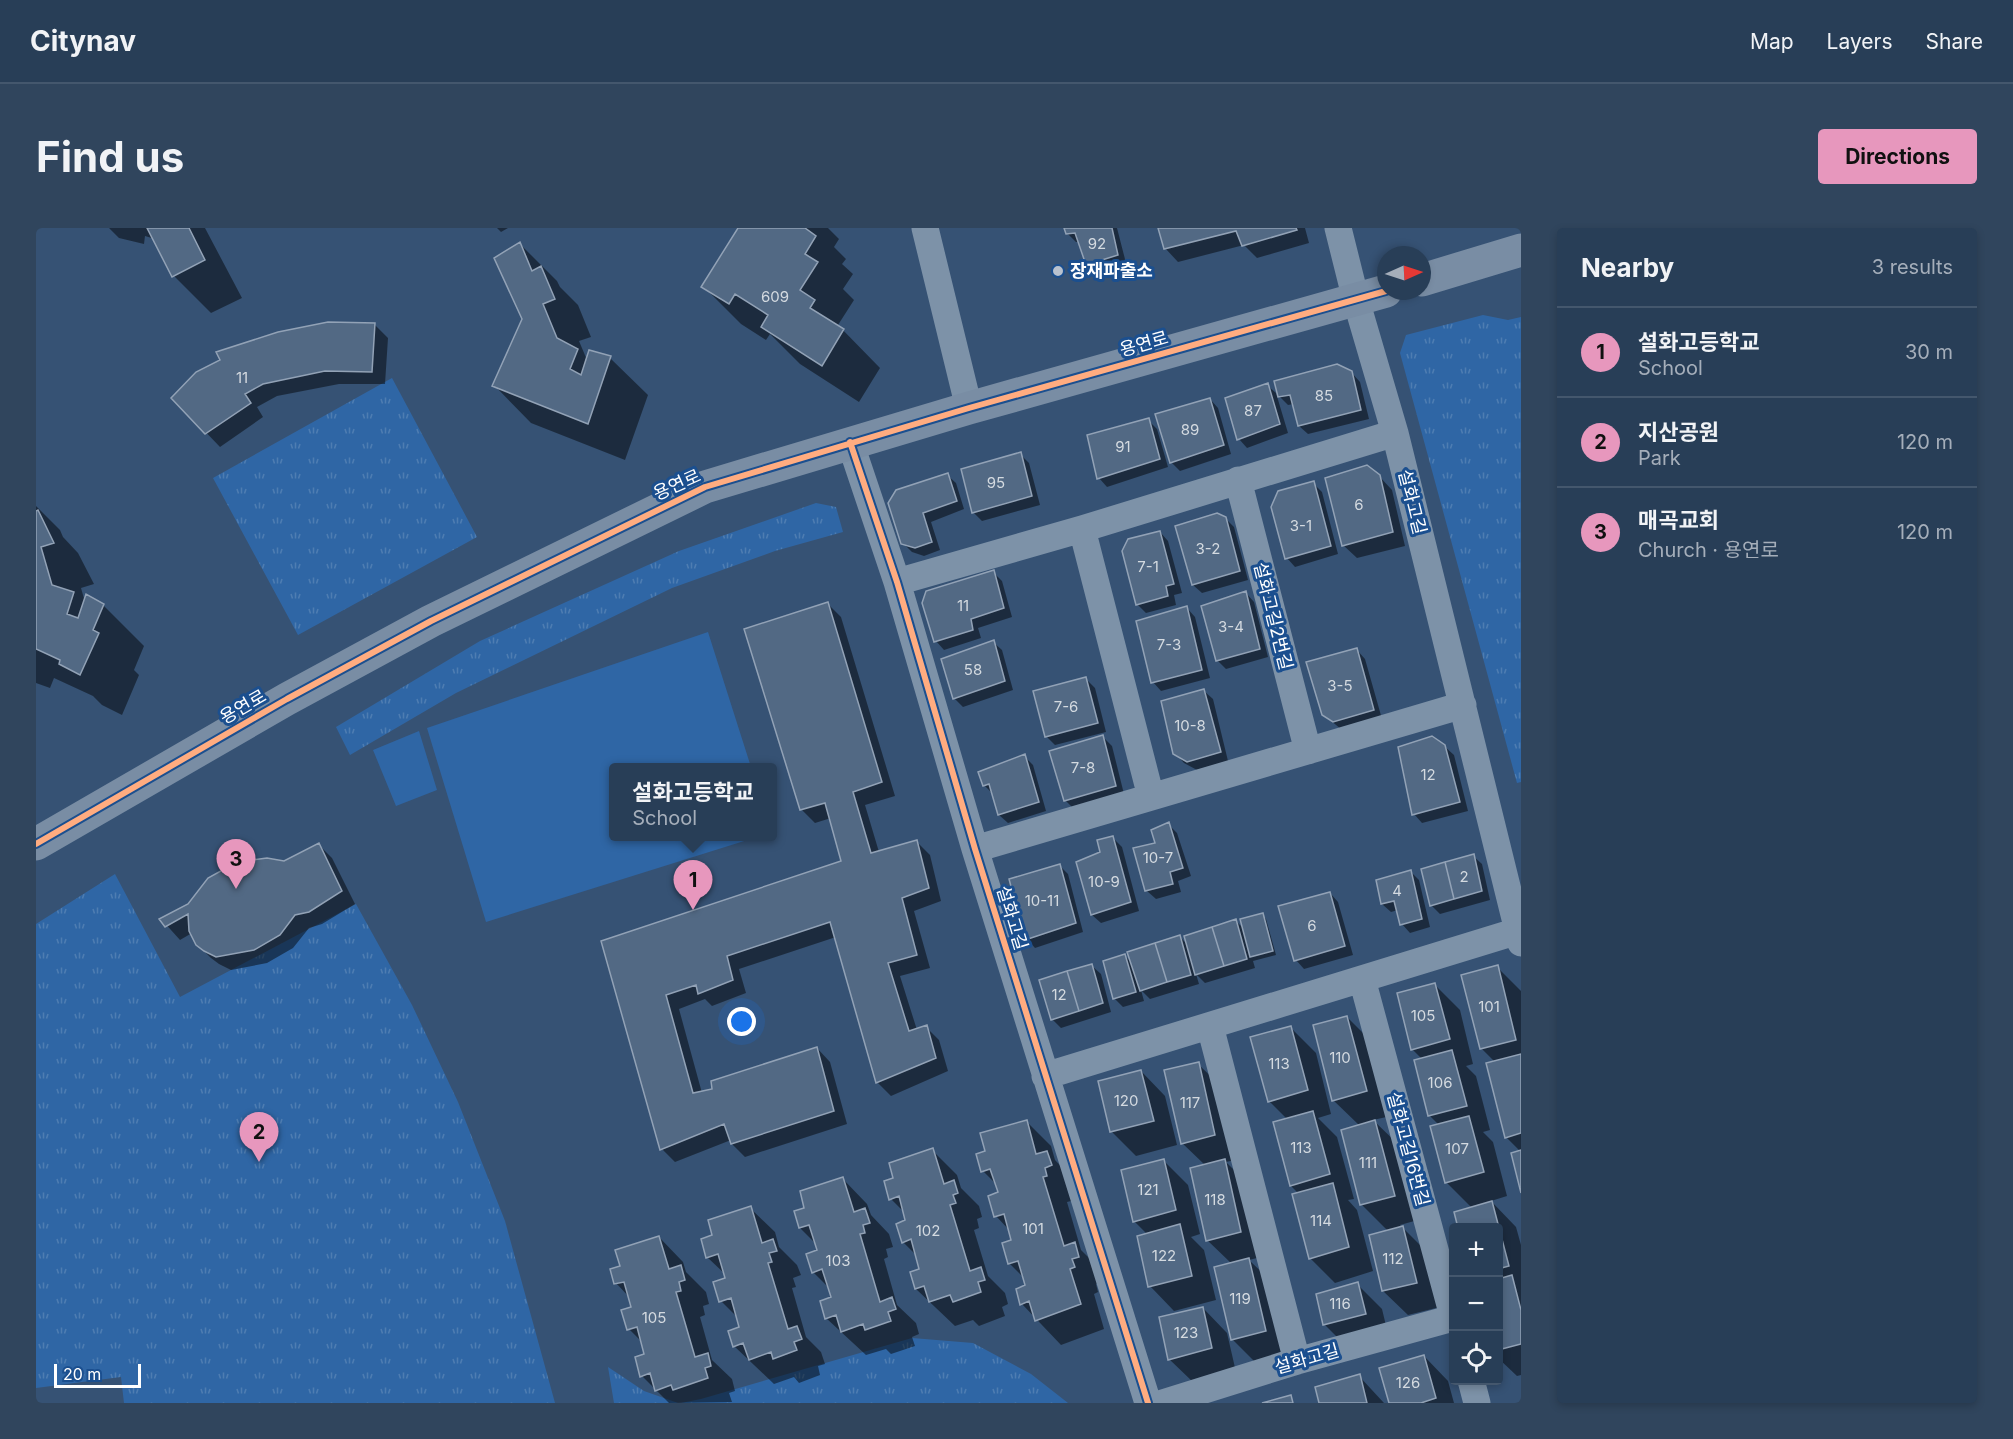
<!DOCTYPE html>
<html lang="en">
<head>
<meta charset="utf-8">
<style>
	body { margin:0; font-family:Inter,"Noto Sans KR",sans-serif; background:#30455d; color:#f1f3f6 }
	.controls { position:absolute; right:18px; bottom:18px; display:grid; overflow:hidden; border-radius:6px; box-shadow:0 3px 9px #0003 }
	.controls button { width:54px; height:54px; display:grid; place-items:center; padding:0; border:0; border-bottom:2px solid #44576d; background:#283e57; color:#f1f3f6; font:30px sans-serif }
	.compass { position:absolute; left:1341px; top:18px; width:54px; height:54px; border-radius:50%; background:#283e57; box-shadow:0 3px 9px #0003; rotate:87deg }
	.scale { position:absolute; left:18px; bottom:15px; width:87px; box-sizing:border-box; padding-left:6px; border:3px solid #fff; border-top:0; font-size:16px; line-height:21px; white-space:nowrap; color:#fff; -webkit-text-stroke:4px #1b4f8f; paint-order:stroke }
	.you { position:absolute; left:706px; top:794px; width:21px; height:21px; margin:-15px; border:4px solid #fff; border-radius:50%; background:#1a73e8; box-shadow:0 0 0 9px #1a73e833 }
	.badge { display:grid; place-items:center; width:39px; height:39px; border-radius:50%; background:#e797bd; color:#111; font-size:20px; font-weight:700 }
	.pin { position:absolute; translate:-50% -50px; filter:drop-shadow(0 2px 3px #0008) }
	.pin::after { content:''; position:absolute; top:32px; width:21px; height:18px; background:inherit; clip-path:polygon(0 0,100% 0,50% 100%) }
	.popup { position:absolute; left:573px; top:535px; width:168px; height:78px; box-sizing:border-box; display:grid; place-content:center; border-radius:6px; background:#283e57; filter:drop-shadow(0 2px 4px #0005); font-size:20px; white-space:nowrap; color:#a5aeba }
	.popup b { font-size:22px; color:#f1f3f6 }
	.popup::after { content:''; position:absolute; left:50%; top:100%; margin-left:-12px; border:12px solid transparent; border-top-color:#283e57 }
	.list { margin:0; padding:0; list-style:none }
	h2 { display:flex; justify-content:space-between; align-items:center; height:78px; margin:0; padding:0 24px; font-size:26px }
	h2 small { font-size:20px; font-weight:400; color:#a5aeba }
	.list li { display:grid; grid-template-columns:39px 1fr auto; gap:18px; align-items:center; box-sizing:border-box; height:90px; padding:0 24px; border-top:2px solid #44576d }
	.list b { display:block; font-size:22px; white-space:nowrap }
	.list p { margin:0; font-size:20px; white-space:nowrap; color:#a5aeba }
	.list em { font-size:20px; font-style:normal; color:#a5aeba }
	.icon { flex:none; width:33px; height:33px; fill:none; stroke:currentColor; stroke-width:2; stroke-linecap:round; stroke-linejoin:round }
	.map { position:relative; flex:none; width:1485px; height:1175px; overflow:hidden; border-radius:6px }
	header { display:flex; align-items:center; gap:36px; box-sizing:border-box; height:84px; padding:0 30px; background:#283e57; border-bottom:2px solid #44576d }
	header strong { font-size:28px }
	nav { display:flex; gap:33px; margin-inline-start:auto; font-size:21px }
	.intro { display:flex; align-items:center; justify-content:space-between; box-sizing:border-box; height:144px; padding:0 36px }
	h1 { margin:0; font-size:42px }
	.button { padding:15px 27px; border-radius:6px; background:#e797bd; color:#111; font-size:21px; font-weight:700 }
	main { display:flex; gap:36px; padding:0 36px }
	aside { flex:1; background:#283e57; border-radius:6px; box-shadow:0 3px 9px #0003 }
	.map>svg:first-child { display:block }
	.grass { fill:url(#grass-tufts) }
	.pitch { fill:#2f66a5 }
	.shadow { fill:#0007 }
	.building { fill:#526984; stroke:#92a2b6; stroke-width:1.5 }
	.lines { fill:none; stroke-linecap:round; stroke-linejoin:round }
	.street { stroke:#7d92a8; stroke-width:27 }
	.secondary { stroke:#798da4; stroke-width:33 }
	.cycleway-casing { stroke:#1b4f8f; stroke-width:10 }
	.cycleway { stroke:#ffac80; stroke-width:6 }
	.poi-dot { fill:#b9c2ce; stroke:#1b4f8f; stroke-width:2 }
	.labels { text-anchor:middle; stroke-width:6; stroke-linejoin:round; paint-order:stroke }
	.number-label { font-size:15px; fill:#d4dae0 }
	.poi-label { font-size:18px; font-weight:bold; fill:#fff; stroke:#1b4f8f; text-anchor:start }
	.street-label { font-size:18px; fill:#fff; stroke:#1b4f8f }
</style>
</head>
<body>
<header>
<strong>Citynav</strong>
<nav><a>Map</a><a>Layers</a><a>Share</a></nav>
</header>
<div class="intro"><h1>Find us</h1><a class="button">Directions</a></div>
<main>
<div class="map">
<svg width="1485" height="1175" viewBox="0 0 1485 1175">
	<defs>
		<pattern id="grass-tufts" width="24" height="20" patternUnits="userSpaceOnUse" patternTransform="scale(1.5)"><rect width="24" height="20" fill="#2f66a5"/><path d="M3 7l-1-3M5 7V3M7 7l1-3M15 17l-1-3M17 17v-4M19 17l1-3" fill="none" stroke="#4e7db2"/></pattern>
	</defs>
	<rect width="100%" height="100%" fill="#365274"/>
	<path class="grass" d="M1447 87 1472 92 1485 89V554L1481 555 1364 125 1370 107Z
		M356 150 441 309 262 407 177 250Z
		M780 275 800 279 807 304 739 323 636 360 420 465 314 527 300 499 444 413 643 323Z
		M79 646 144 769 320 676 376 777 422 874 469 993 519 1175H88L85 1149 0 1160V696Z
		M876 1110 937 1115 995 1146 1032 1175H645L665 1171Z
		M572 1139 608 1163 642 1175H578Z"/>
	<path class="pitch" d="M672 404 715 539 578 540V608L721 609 450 694 391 500Z
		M383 503 401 562 360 578 337 522Z"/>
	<path class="shadow" d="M73 0H169L206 70 175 85 138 48 119 11 109 8 108 16 83 10Z
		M461 0H472L465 4Z
		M703 0H792L803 11 798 19 810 31 806 36 817 46 807 61 818 72 802 97 844 140 823 174 764 136 734 106 730 112 705 96 667 58Z
		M1029 0H1081L1090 35 1060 45 1051 36 1044 14H1040L1031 5Z
		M1123 0H1269L1273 15 1221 30 1208 17 1142 34 1129 20Z
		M484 16 521 53 524 59 542 77 555 109 543 113 551 132 554 124 574 130 612 167 589 232 495 195 458 157 487 91Z
		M338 96 352 110 349 156H303L241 168 221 179 227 189 184 219 137 170Z
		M1315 144 1324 154 1333 191 1272 206 1263 198 1258 176 1252 177 1244 169Z
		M1231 157 1240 165 1252 205 1211 220 1203 211Z
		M1174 171 1182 180 1195 226 1144 243 1135 234Z
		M1112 192 1121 201 1132 239 1071 259 1063 250Z
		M984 226 993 235 1004 277 946 293 937 284Z
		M911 247 920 255 928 281 895 294 904 322 888 328 876 324 867 315Z
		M1343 248 1356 262 1369 318 1321 330 1307 317Z
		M1277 255 1286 264 1302 326 1259 339 1251 330Z
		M0 278 24 302 27 309 42 325 58 356 45 360 49 374 67 377 108 418 98 442 103 447 86 487 66 477 57 468 18 450 14 460 0 455Z
		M1189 290 1198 299 1212 352 1166 365 1157 357 1141 299Z
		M1124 304 1132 313 1146 365 1138 367 1140 377 1110 385 1101 376Z
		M957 344 966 353 976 389 942 400 945 410 908 422 900 413Z
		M1210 365 1218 374 1232 429 1190 441 1181 432Z
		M792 376 805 389 859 568 829 577 843 624 880 613 894 627 905 673 878 683 894 740 864 748 881 802 890 799 903 812 912 843 855 868 841 854 800 709 703 741 710 765 676 778 669 771 643 781 666 865 781 820 794 834 811 896 709 929 696 916 695 912 639 934 626 921 567 714 807 634 795 590 779 595 766 582Z
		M1151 380 1159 389 1174 450 1125 463 1117 454Z
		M957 414 966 422 977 462 927 479 918 470Z
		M1321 422 1329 431 1346 491 1306 502 1287 486Z
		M1050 451 1059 460 1070 504 1019 517 1010 508Z
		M1168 463 1177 471 1192 533 1161 542 1148 535 1139 525Z
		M1067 509 1076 518 1088 566 1038 581 1029 572Z
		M1408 518 1418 527 1432 583 1386 595 1378 586Z
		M988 528 997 537 1010 583 972 595 963 587 957 566 948 557Z
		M1132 596 1141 605 1155 648 1142 653 1145 664 1120 671 1111 663 1121 616Z
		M1077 610 1086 619 1103 683 1065 695 1056 687Z
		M283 617 296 630 319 676 286 696 273 700 257 720 231 735 195 742 183 736 175 730 161 716 156 705 144 712 126 692Z
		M1437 628 1446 636 1454 672 1404 686 1395 677Z
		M1023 637 1032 646 1047 704 999 720 991 711Z
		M1374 643 1383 652 1394 699 1374 705 1366 696 1362 682 1355 684 1346 676Z
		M1294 665 1302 674 1317 727 1268 741 1260 732Z
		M1226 687 1230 691 1240 727 1217 733 1219 740 1169 755 1160 746 1163 756 1114 771 1105 762 1108 773 1087 779 1078 770 1089 728 1097 736 1144 709 1152 717 1200 693 1209 702Z
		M1056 738 1065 746 1075 784 1025 800 1016 791Z
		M1461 739 1485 763V924L1470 909 1459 834 1445 820Z
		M1399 757 1424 782 1437 836 1430 838 1440 848 1454 902 1447 904 1457 914 1471 968 1455 973 1480 999 1485 1017V1147L1481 1148 1462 1130V1000L1436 980 1410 954 1403 897 1394 888 1386 831 1376 821Z
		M1311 789 1336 814 1355 888 1337 892 1364 918 1382 992 1364 997 1391 1024 1404 1079 1372 1087 1347 1063 1352 1003 1325 976 1324 898 1297 872Z
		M1255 800 1280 825 1295 886 1282 890 1301 909 1318 971 1312 972 1321 982 1337 1043 1299 1055 1274 1030 1263 966 1255 958 1251 891 1233 873Z
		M1162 836 1187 860 1203 931 1190 934 1213 957 1229 1028 1213 1032 1238 1056 1253 1127 1221 1136 1196 1111V1036L1171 1012 1169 937 1146 915Z
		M1105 843 1129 868 1141 917 1100 928 1075 903Z
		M990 893 1015 918 1019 932 1035 949V973L1031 974 1045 1022 1063 1040 1067 1053 1060 1056 1062 1064 1058 1066 1068 1101 1025 1117 986 1076 990 1058 988 1050 974 1036 968 1016 977 1013 974 1003 960 988 964 965 961 957 947 943 951 924Z
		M896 922 921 947 925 960 943 978 946 989 941 991 943 1000 938 1002 952 1048 969 1065 972 1076 966 1079 969 1088 943 1098 937 1092 919 1098 880 1061 885 1042 881 1028 867 1014 871 993 869 985 855 971 859 951Z
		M1128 933 1152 957 1164 1006 1155 1009 1168 1022 1180 1072 1138 1083 1114 1058 1111 1006 1098 993Z
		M807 951 831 976 835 987 853 1006 857 1019 850 1021 852 1029 848 1031 861 1077 880 1095 883 1106 876 1109 879 1118 855 1126 850 1121 830 1127 790 1090 796 1070 794 1061 777 1044 783 1023 780 1016 764 1000 770 981Z
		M714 980 739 1004 743 1019 761 1037 765 1047 757 1050 760 1059 756 1060 770 1109 785 1124 789 1136 782 1138 784 1147 763 1155 758 1149 738 1156 698 1118 705 1100 702 1090 685 1073 690 1051V1047L671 1029 678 1008Z
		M623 1009 647 1034 650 1044 670 1064 673 1076 667 1078 669 1087 664 1089 676 1132 696 1151 699 1163 693 1165 696 1174 633 1175 606 1148 610 1127 607 1115 593 1101 597 1080 594 1070 580 1055 586 1039Z
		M1321 1056 1346 1081 1353 1110 1313 1121 1288 1096Z
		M1167 1080 1191 1105 1200 1144 1158 1155 1133 1131Z
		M1388 1128 1412 1153 1418 1175H1354Z
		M1323 1148 1348 1175H1285Z"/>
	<path class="building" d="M111 0H153L169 32 136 49Z
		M702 0H769L780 8 769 26 782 34 764 62 779 72 774 80 808 101 786 138 725 99 732 87 699 66 693 76 665 59Z
		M1028 0H1076L1082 27 1050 37 1039 5 1030 6Z
		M1122 0H1260L1261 2 1206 18 1200 3 1128 21Z
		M484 14 496 43 505 38 519 71 507 76 521 110 542 121 534 141 545 147 553 122 575 128 552 196 456 158 486 91 458 30Z
		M292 94 339 95 336 144 289 143 227 156 209 166 215 175 169 206 135 170 160 144 184 132 180 124 242 104Z
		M1301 136 1316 143 1325 182 1262 198 1254 167 1242 169 1238 153Z
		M1232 155 1244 196 1201 212 1189 170Z
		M1174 170 1188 217 1134 235 1119 186Z
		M1113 190 1124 231 1061 251 1051 207Z
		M985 224 996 268 936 285 925 241Z
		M1331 237 1344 247 1357 304 1306 318 1289 250Z
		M912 245 921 273 887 285 896 314 879 320 865 316 852 275 860 262Z
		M1278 253 1295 318 1249 331 1235 279 1242 263Z
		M2 282 18 315 5 319 16 357 38 364 31 386 42 390 50 366 68 376 57 402 63 405 44 447 23 436 24 432 0 421V283Z
		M1181 285 1190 289 1204 343 1156 357 1139 298Z
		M1124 303 1138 356 1130 358 1132 368 1100 377 1086 323 1092 311Z
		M958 342 968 380 935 391 937 402 898 414 886 375 890 363Z
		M1210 363 1224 421 1180 433 1165 378Z
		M792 374 846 554 817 564 835 625 881 612 893 660 866 670 881 727 852 735 873 803 891 797 900 830 840 855 794 694 691 728 697 752 662 766 660 757 630 767 657 865 676 861 675 853 781 819 798 883 695 916 688 896 624 922 565 713 805 633 789 575 764 582 708 401Z
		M1151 378 1166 442 1115 455 1100 393Z
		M958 412 969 453 917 471 905 431Z
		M1321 420 1338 482 1297 494 1286 487 1270 434Z
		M1050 449 1062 495 1009 509 997 463Z
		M1168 461 1185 524 1151 534 1137 526 1125 473Z
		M1067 507 1080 558 1028 573 1013 523Z
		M1396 508 1409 517 1424 574 1376 587 1362 519Z
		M989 526 1003 574 962 587 953 556 947 558 942 544Z
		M1133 594 1147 640 1134 644 1137 656 1109 663 1097 620 1119 615 1115 602Z
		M1077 608 1095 674 1055 687 1040 634 1064 624 1061 612Z
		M283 615 306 663 273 684 259 687 244 707 218 722 180 729 168 723 160 717 153 703 152 686 129 699 123 691 152 676 172 650 201 634 231 630 248 633Z
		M1438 626 1446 663 1418 671 1409 634Z
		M1409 634 1418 671 1394 678 1385 641Z
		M1024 636 1040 695 989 712 973 651Z
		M1375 642 1386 691 1364 697 1358 673 1345 676 1340 652Z
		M1294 664 1309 718 1258 733 1242 678Z
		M1227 685 1237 723 1214 729 1204 691Z
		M1200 691 1211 731 1188 738 1176 699Z
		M1176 699 1188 738 1159 747 1148 708Z
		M1144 707 1155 747 1131 754 1119 715Z
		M1119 715 1131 754 1104 763 1091 724Z
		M1089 726 1100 764 1077 771 1067 733Z
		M1056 736 1067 775 1043 783 1031 743Z
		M1462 737 1480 812 1444 821 1425 747Z
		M1031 743 1043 783 1015 792 1003 752Z
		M1399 755 1414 811 1375 822 1361 765Z
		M1311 788 1331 863 1296 873 1277 797Z
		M1255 798 1272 862 1232 874 1214 809Z
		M1416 822 1431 878 1392 888 1378 832Z
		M1485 826V905L1469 910 1450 835Z
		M1163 834 1179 907 1145 916 1128 842Z
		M1105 842 1118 893 1074 904 1062 853Z
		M1277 883 1294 946 1254 958 1237 894Z
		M1433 888 1448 944 1409 955 1394 898Z
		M991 892 1000 926 1011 923 1016 937 1009 940 1011 948 1007 949 1028 1018 1039 1014 1043 1029 1036 1031 1039 1039 1034 1041 1045 1076 999 1093 993 1073 984 1077 980 1061 989 1057 982 1033 972 1036 966 1015 975 1012 968 986 958 989 952 968 962 964 954 941 945 944 940 926 949 923 944 905Z
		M1339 892 1359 968 1324 977 1305 902Z
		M897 920 908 956 918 952 922 965 917 967 920 975 914 977 934 1043 945 1039 949 1052 942 1054 945 1064 917 1074 914 1067 893 1074 888 1058 879 1061 874 1044 883 1041 875 1011 866 1015 860 996 869 992 863 968 853 972 848 953 857 950 853 935Z
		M1485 922V965L1475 925Z
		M1128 931 1140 982 1097 994 1085 942Z
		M1189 931 1205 1004 1170 1013 1154 940Z
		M807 949 818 984 829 980 834 995 827 997 829 1005 824 1006 844 1074 856 1069 860 1081 852 1084 855 1093 829 1102 827 1096 805 1104 800 1087 789 1091 784 1073 795 1069 786 1041 776 1045 770 1026 781 1022 773 997 763 1000 758 983 768 980 764 963Z
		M1297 955 1313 1019 1273 1031 1256 966Z
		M1456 973 1473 1038 1462 1041V1000H1422L1418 984Z
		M715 978 726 1015 737 1011 741 1023 733 1025 736 1034 732 1035 752 1101 761 1098 766 1111 758 1114 761 1122 737 1131 735 1124 713 1132 707 1115 697 1119 692 1103 703 1099 695 1070 683 1074 677 1054 689 1050 682 1026 670 1030 665 1011 676 1007 672 992Z
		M1144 996 1156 1048 1112 1059 1101 1008Z
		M1367 998 1381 1055 1346 1063 1333 1007Z
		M623 1008 633 1041 645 1037 649 1052 643 1054 645 1063 640 1064 659 1129 672 1125 675 1138 669 1140 672 1150 637 1162 635 1157 619 1163 614 1145 604 1149 599 1129 608 1126 601 1099 591 1102 585 1082 595 1079 588 1054 578 1056 574 1041 584 1038 579 1022Z
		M1213 1030 1230 1103 1195 1112 1178 1039Z
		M1476 1047 1485 1082V1116L1462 1122V1051Z
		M1322 1054 1330 1086 1287 1097 1280 1066Z
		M1167 1079 1176 1120 1132 1132 1123 1089Z
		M1388 1127 1400 1170 1385 1175H1353L1343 1140Z
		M1324 1146 1331 1175H1283L1279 1159Z
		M1255 1167 1257 1175H1226Z"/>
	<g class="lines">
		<path class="street" d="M889 0 933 180
			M1302 0 1320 72 1359 205 1485 715
			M814 214 861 354 939 621 1112 1175
			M1202 252 1272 523
			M1046 301 1115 569
			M861 354 1046 301 1359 205
			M939 621 1427 477
			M1326 751 1418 1092
			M1174 798 1261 1133
			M1009 848 1482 703
			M1435 1152 1441 1175
			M1127 1175 1261 1133 1417 1090"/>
		<path class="secondary" d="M1386 52 1485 22
			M0 616 251 471 395 393 669 259 933 180 1350 63"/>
		<defs>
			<path id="cycleway" d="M814 214 861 354 939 621 1112 1175
				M0 616 251 471 395 393 669 259 933 180 1350 63"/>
		</defs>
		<use href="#cycleway" class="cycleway-casing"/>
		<use href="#cycleway" class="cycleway"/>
	</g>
	<circle class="poi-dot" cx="1022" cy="43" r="6"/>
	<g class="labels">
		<g class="number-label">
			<text x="1061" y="21">92</text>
			<text x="739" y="74">609</text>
			<text x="206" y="155">11</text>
			<text x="1288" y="173">85</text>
			<text x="1217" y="188">87</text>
			<text x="1154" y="207">89</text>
			<text x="1087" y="224">91</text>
			<text x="960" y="260">95</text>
			<text x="1323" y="282">6</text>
			<text x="1265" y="303">3-1</text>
			<text x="1172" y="326">3-2</text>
			<text x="1112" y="344">7-1</text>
			<text x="927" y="383">11</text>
			<text x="1195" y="404">3-4</text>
			<text x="1133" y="422">7-3</text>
			<text x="937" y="447">58</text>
			<text x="1304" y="463">3-5</text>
			<text x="1030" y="484">7-6</text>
			<text x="1154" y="503">10-8</text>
			<text x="1047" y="545">7-8</text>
			<text x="1392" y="552">12</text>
			<text x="1122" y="635">10-7</text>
			<text x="1428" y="654">2</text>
			<text x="1068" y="659">10-9</text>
			<text x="1361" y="668">4</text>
			<text x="1006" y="678">10-11</text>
			<text x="1276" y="703">6</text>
			<text x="1023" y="772">12</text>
			<text x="1453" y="784">101</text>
			<text x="1387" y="793">105</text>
			<text x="1304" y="835">110</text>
			<text x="1243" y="841">113</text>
			<text x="1404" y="860">106</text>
			<text x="1090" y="878">120</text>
			<text x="1154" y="880">117</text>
			<text x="1265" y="925">113</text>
			<text x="1421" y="926">107</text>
			<text x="1332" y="940">111</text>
			<text x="1112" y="967">121</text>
			<text x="1179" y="977">118</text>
			<text x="1285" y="998">114</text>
			<text x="997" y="1006">101</text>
			<text x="892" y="1008">102</text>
			<text x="1128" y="1033">122</text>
			<text x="1357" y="1036">112</text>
			<text x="802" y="1038">103</text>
			<text x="1204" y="1076">119</text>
			<text x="1304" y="1081">116</text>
			<text x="618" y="1095">105</text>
			<text x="1150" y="1110">123</text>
			<text x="1372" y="1160">126</text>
		</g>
		<g class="poi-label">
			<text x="1034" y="49">장재파출소</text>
		</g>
		<g class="street-label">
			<text transform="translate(1108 116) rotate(-16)" y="6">용연로</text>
			<text transform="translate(641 257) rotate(-24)" y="6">용연로</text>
			<text transform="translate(1376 274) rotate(76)" y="6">설화고길</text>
			<text transform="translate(1237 388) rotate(76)" y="6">설화고길2번길</text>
			<text transform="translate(207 479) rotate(-30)" y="6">용연로</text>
			<text transform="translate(976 690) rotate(73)" y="6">설화고길</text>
			<text transform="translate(1372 921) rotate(75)" y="6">설화고길16번길</text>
			<text transform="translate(1271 1131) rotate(-16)" y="6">설화고길</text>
		</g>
	</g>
</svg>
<div class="controls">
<button>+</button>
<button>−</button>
<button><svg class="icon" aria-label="locate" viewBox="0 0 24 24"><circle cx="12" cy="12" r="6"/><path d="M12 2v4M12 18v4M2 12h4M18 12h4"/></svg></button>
</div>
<svg class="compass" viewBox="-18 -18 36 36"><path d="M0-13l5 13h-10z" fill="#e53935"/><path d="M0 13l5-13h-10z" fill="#a5aeba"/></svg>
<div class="scale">20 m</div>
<div class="you"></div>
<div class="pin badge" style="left:657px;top:682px">1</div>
<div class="popup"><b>설화고등학교</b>School</div>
<div class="pin badge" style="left:223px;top:934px">2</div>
<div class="pin badge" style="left:200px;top:661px">3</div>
</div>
<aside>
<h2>Nearby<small>3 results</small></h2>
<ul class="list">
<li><span class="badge">1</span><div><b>설화고등학교</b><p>School</p></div><em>30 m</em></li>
<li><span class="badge">2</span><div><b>지산공원</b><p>Park</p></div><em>120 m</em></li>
<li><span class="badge">3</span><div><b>매곡교회</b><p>Church · 용연로</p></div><em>120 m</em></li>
</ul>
</aside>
</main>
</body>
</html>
